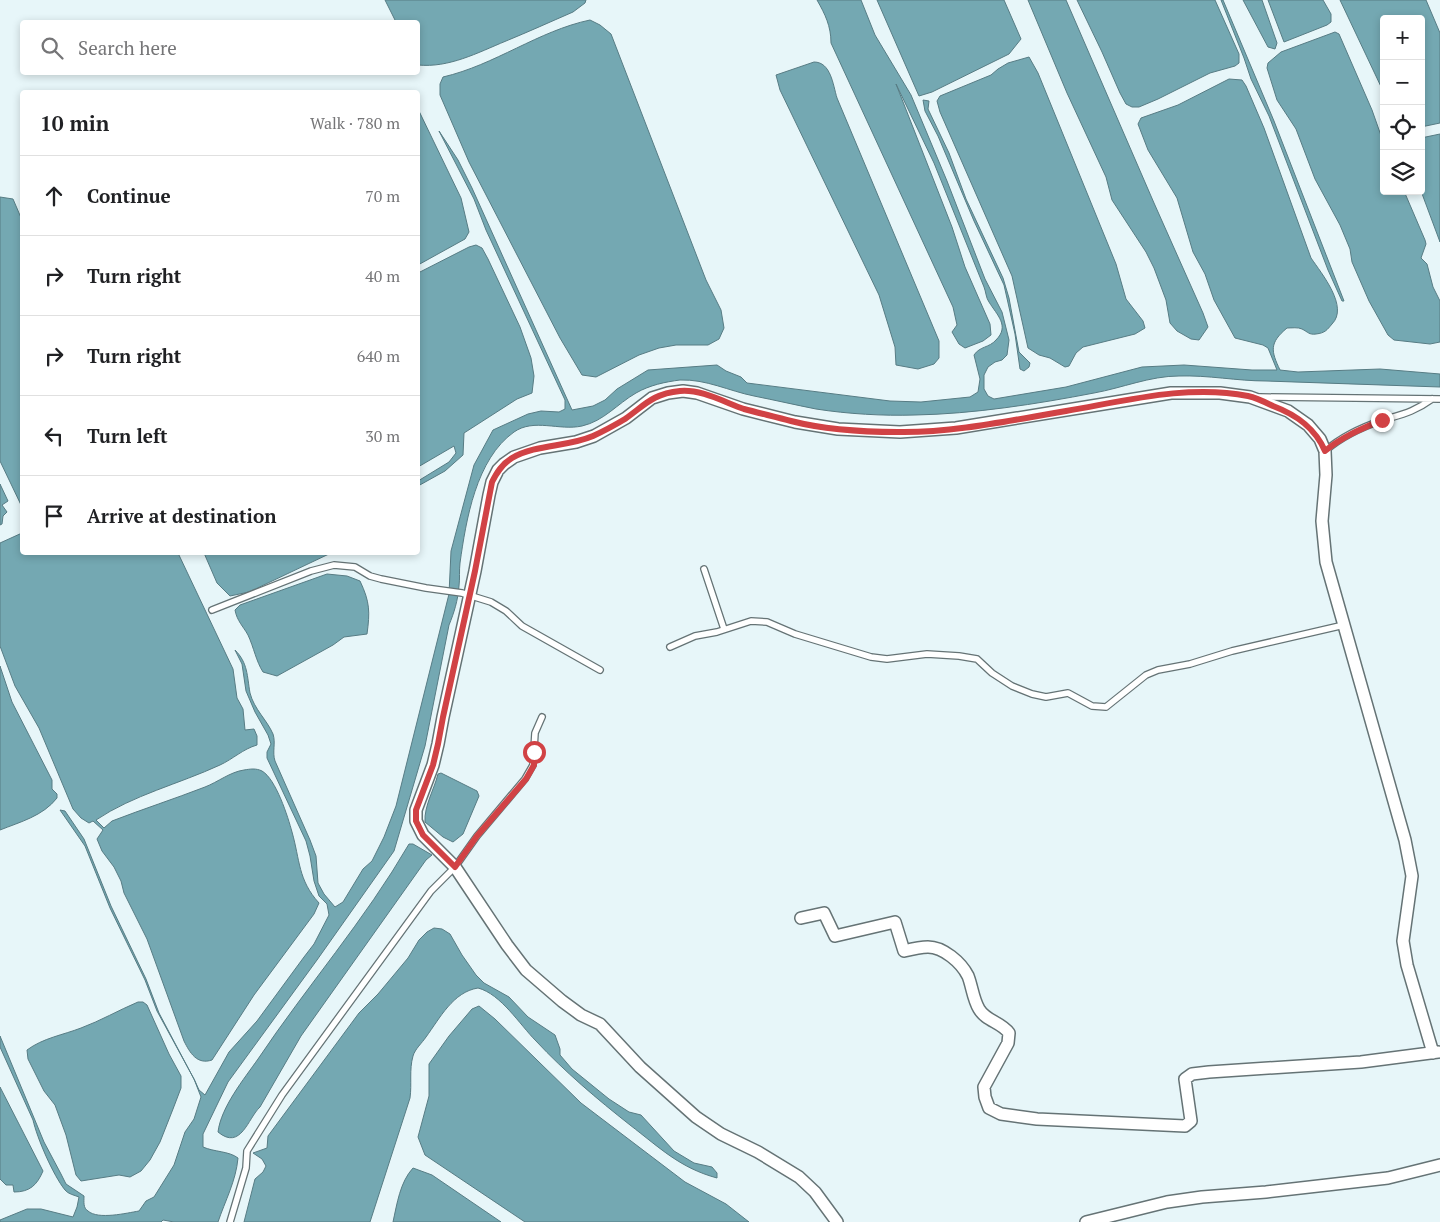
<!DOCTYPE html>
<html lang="en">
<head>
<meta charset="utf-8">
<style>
	body { margin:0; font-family:"PT Serif",serif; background:#f6f6f6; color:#202124 }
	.controls { position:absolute; right:15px; top:15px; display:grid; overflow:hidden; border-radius:5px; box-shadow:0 2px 8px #0003 }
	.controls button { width:45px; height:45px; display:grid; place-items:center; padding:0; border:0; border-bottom:1px solid #e0e0e0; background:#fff; color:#202124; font:25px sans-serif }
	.stop { position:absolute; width:15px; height:15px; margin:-11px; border:4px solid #d14245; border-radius:50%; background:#fff }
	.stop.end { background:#d14245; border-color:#fff; box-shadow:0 1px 5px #0008 }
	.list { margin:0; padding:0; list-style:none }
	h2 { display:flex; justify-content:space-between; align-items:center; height:65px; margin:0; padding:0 20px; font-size:21px }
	h2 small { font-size:16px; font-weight:400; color:#757577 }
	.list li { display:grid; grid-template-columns:32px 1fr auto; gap:15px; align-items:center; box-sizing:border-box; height:80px; padding:0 20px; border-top:1px solid #e0e0e0 }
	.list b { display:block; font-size:19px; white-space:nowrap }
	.list em { font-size:16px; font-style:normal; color:#757577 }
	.icon { flex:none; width:28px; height:28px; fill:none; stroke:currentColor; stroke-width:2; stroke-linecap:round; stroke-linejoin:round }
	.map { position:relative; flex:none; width:1440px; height:1222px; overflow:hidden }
	.search { position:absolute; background:#fff; box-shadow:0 2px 8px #0003; left:20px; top:20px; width:400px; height:55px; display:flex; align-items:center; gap:12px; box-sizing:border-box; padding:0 18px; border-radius:5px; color:#757577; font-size:19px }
	.panel { position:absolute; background:#fff; box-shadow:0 2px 8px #0003; left:20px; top:90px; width:400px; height:465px; border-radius:5px }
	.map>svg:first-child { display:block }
	.water { fill:#74a8b2; stroke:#577c84 }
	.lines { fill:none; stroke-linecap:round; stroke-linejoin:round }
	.lane-casing { stroke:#657375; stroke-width:8 }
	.street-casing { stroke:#657375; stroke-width:14 }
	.lane { stroke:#fff; stroke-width:5.5 }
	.street { stroke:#fff; stroke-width:11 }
	.route { stroke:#d14245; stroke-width:6 }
</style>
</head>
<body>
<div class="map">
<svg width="1440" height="1222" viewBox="0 0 1440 1222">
	<rect width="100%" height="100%" fill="#e7f6f9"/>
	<path class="water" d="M385 0H586L585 3 573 12C550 22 528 32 506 41 477 53 449 68 418 65V22H396Z
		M817 0H861L875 35 911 95 947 181 985 279 1002 312 1009 340 1007 355 1002 360 995 362 988 367 984 375V389L988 396 994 399 1066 387 1142 367 1184 365 1252 370H1277L1268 348 1263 345 1235 338 1214 300 1205 274 1193 252 1177 198 1148 150 1138 124 1141 118 1178 105 1229 79 1242 80 1246 86 1264 128 1311 258C1322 274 1349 307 1332 324 1327 330 1325 333 1316 334 1309 335 1308 332 1302 329 1298 327 1292 328 1287 328 1269 343 1271 351 1280 370L1298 372 1380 369 1440 374V387C1382 385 1324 383 1266 381 1237 381 1208 375 1179 376 1150 376 1122 388 1094 393 1037 404 973 414 915 415 883 416 848 414 816 409 796 405 774 400 754 396 729 391 706 379 680 380 665 382 650 385 636 393 617 404 604 421 582 426 559 431 534 418 514 432 476 459 466 520 460 563 459 571 460 578 459 586 458 600 454 613 449 625L425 746 394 851 317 960 228 1082 203 1134V1147C214 1152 229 1151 238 1158 236 1181 225 1201 218 1222H174L163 1220 161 1222H0V1220L27 1209H41L73 1217 77 1207 79 1197C74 1195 68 1194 65 1190 53 1175 37 1138 33 1120L0 1047V1036L44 1142 61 1174 66 1184 84 1196C84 1202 83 1208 88 1211 98 1220 127 1213 139 1211L146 1201 154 1197 174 1165 185 1132 194 1119 201 1097 194 1079 157 1011 145 980 110 908 85 846 60 810 65 811 84 839 111 906 146 979 159 1013 195 1081 199 1090 205 1095 229 1052 257 1021 304 957 314 944 329 915 327 904 319 896 314 881 310 856 306 841 267 758V752L271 744 268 735 255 712 246 691 242 664 235 650C248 663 247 676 250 693 254 709 267 720 273 734 276 743 272 752 275 761L310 840 316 856 318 883 324 894 335 907 343 902 363 869 372 861 384 837 396 806 449 594 451 551 474 465 493 430 528 414 541 411 559 412 565 409V400L486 230 474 199 439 131 458 160 472 188 572 410 593 406 605 400 617 389 648 370 717 365 726 371 741 377 747 383 890 401 921 402 970 397 978 392 980 379 974 355C980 346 989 348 996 340 1010 326 997 315 989 302 986 298 986 292 984 287L934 163 896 84 952 227 965 267 990 324 991 335 983 341 965 348 959 344 952 332 957 325 953 307 831 43C831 26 825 14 817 0Z
		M877 0H1004L1021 39 1009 54 932 92 919 96Z
		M1028 0H1066L1154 203 1203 313 1208 327 1199 340 1191 339 1177 331 1170 323 1166 300 1154 268 1146 252 1112 200 1106 177 1067 93Z
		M1077 0H1215L1239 54V63L1235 66 1210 73 1158 99 1139 107H1132L1126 104 1120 93 1102 52Z
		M1221 0H1223L1274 121 1344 301H1342L1328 270 1269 116 1251 79 1244 58Z
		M1243 0H1262L1277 43 1275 49 1268 47Z
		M1268 0H1323L1331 14V22L1327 25 1284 42Z
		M1340 0H1426L1440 33V123L1421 127V19H1384V93Z
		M590 20 600 25 611 34 706 280 721 310 724 328 719 339 708 345H676L659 348 639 355 596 377 582 375 560 338 469 162 440 95V84L443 77C495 65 538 31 590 20Z
		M1335 32 1339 34 1372 110 1384 144V191H1404L1425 240 1426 244 1421 258 1427 264 1433 287 1440 301V342L1430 344 1394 340 1388 335 1369 301 1352 262 1350 249 1340 225 1315 179 1296 129 1277 100 1267 68 1268 63 1281 52Z
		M1029 57 1038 73 1116 264 1126 299 1143 321 1145 328 1135 334 1083 347 1076 353 1069 366 1065 367 1050 358 1039 355 1028 348 1012 276 940 112 937 101 940 96 991 75 998 69 1008 63Z
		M814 62C831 62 833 85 837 98L939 341V358L934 364 918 369 896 365 895 347 879 295 780 90 776 75Z
		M923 100 929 101 928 109 949 153 966 199 1003 278 1009 298 1019 352 1030 363 1029 367 1024 371 1020 369 1015 334 1004 285 974 221 938 136 925 111Z
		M418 109 461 198 469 232 465 239 418 265Z
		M1440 134V242L1421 191V138Z
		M0 197 13 199 22 220V507L0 461Z
		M476 245 482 248 488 259 520 327 531 358 534 376 532 393 517 399 464 433 463 455 445 471 418 486V481L449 462 456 453 454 446 418 467V273L469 247Z
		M0 484 8 501 2 505 7 512 3 516 2 524 0 525Z
		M22 533V552L178 553 233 669 237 698 243 709 245 730 254 729 257 736V745C243 749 233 759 220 765 179 784 133 795 96 820L104 828 112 821C143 809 174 799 205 787 218 782 230 772 244 770 250 769 256 768 262 771 276 779 288 817 292 832 300 860 298 880 319 903L314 914 254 995 212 1060C197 1065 190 1053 184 1041L147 939 124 893 121 881 114 867 102 851 97 839 103 830 93 821 89 823 81 818 73 809 39 728 15 686 0 646V543Z
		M204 553H331L249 592 230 596 217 583Z
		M327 574 347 576 360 581C370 602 370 612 367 634L344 637 333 645 277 676 263 672C256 661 254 648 248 635 243 626 237 621 235 610L240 605Z
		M0 666 12 702 52 780V789L57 794V798C43 816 20 822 0 830Z
		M441 773 477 791 479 796 463 834 453 842 443 837 425 822C424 806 434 790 438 774Z
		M409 844H413L432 855 426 860 301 1036 260 1107C248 1118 241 1151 218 1132 221 1107 244 1079 258 1059 307 986 365 920 409 844Z
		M434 928 442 929 450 934 462 955 476 975 484 983 509 997 528 1017 555 1035 560 1049V1055L572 1069 609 1099 629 1112 641 1115 674 1151 694 1163 712 1167 717 1173V1178C680 1168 660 1148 630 1125 597 1099 565 1072 536 1041 520 1025 501 994 478 988 453 992 440 1018 426 1037 422 1043 415 1049 413 1056 409 1070 412 1084 410 1098L370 1222H244L255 1179 263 1172 266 1166 262 1159 253 1153 267 1148 268 1136 359 1013 378 994 408 958 419 940 427 932Z
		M138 1002H143L147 1005 169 1054 181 1076V1088L173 1109 160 1142 150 1160 141 1171 130 1177 119 1175 81 1181 76 1175 66 1135 55 1105 44 1091 28 1059 27 1050C43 1038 63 1035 81 1028 100 1021 119 1010 138 1002Z
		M479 1006 495 1019 581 1103 685 1182 726 1204 749 1222H525L425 1155 418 1137 429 1096V1064L449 1036 472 1009Z
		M0 1087 43 1171C37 1185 30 1192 14 1192L13 1185H6L0 1179Z
		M413 1168 432 1175 501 1222H393C397 1204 400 1182 413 1168Z"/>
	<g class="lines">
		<defs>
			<path id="lane" d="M1260 397 1440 399
				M1325 451C1341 437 1362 427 1383 420 1403 414 1414 412 1432 399
				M704 569 724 629
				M212 610 311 571 334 565 355 567 370 576 381 579 426 588 462 593 491 602 506 611 522 626 600 670
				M670 647 695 636 717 632 751 621 767 622 795 634 871 657 887 659 927 654 959 656 977 659 992 673 1012 686 1032 694 1046 697 1068 693 1092 706 1106 707 1146 675 1158 670 1190 664 1232 651 1344 625
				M230 1222 246 1168 247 1151 282 1095 431 891 455 867 477 836 525 779 533 765 535 733 542 717"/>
			<path id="street" d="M801 918 824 913 835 936 895 922 904 951C912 949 920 947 928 947 943 947 961 962 968 976 972 986 973 999 979 1009 986 1021 1001 1022 1009 1033L1008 1043 984 1087 985 1097 989 1108 1001 1114 1037 1119 1185 1126 1191 1121 1185 1079 1192 1074 1209 1072 1361 1062 1438 1052
				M837 1222 815 1192 799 1177 758 1152 721 1134 696 1117 640 1067 600 1024 581 1015 562 1001 526 970 507 945 455 867 423 835 416 821V810L433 765 438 744 443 717 475 571 489 495 492 482 498 470 504 464 514 457 540 448 576 442 594 436 626 418 652 398 668 393 683 391 697 393 743 409 795 422 838 429 900 432 956 428 1171 393H1220L1250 397 1288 411 1308 425 1320 439 1325 451 1326 475 1322 521 1326 562 1405 840 1412 876 1403 941 1407 965 1433 1053
				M1086 1222 1167 1202 1202 1197 1266 1192 1388 1178 1440 1165"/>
		</defs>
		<use href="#lane" class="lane-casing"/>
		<use href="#street" class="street-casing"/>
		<use href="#lane" class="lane"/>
		<use href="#street" class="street"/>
	</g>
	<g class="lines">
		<path class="route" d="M534 752V765L526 779 477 836 455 867 423 835 416 821V810L433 765 438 744 443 717 475 571 492 482C497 472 502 464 512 458 536 444 568 447 593 436 604 431 615 425 625 419 645 405 652 394 680 391 701 389 724 402 744 409 759 413 776 417 791 421 826 430 863 432 898 432 953 433 1012 420 1066 411 1125 401 1188 384 1248 396 1257 398 1265 402 1273 406 1297 415 1315 428 1325 451 1342 437 1361 429 1382 420"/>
	</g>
</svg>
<div class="controls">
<button>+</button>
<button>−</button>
<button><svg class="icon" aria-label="locate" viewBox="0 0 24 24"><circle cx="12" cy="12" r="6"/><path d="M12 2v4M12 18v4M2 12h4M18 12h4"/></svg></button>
<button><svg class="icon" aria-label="layers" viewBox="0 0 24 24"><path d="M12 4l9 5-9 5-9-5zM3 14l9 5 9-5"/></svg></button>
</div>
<div class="stop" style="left:534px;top:752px"></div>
<div class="stop end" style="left:1382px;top:420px"></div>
<div class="search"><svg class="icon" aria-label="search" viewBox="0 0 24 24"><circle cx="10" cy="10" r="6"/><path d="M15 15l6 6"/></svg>Search here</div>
<section class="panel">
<h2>10 min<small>Walk · 780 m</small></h2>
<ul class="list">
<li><svg class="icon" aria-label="ahead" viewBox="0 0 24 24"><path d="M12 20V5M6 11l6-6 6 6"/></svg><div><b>Continue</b></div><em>70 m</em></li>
<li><svg class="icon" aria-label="right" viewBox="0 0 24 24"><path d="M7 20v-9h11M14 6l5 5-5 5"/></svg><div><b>Turn right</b></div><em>40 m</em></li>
<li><svg class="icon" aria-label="right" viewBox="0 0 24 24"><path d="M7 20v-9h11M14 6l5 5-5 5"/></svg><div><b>Turn right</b></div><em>640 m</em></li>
<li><svg class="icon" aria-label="left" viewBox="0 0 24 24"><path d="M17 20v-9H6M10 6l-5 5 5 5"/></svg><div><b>Turn left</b></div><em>30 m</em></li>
<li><svg class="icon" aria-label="arrive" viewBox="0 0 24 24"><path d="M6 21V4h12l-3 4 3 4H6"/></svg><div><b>Arrive at destination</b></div></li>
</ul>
</section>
</div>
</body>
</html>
